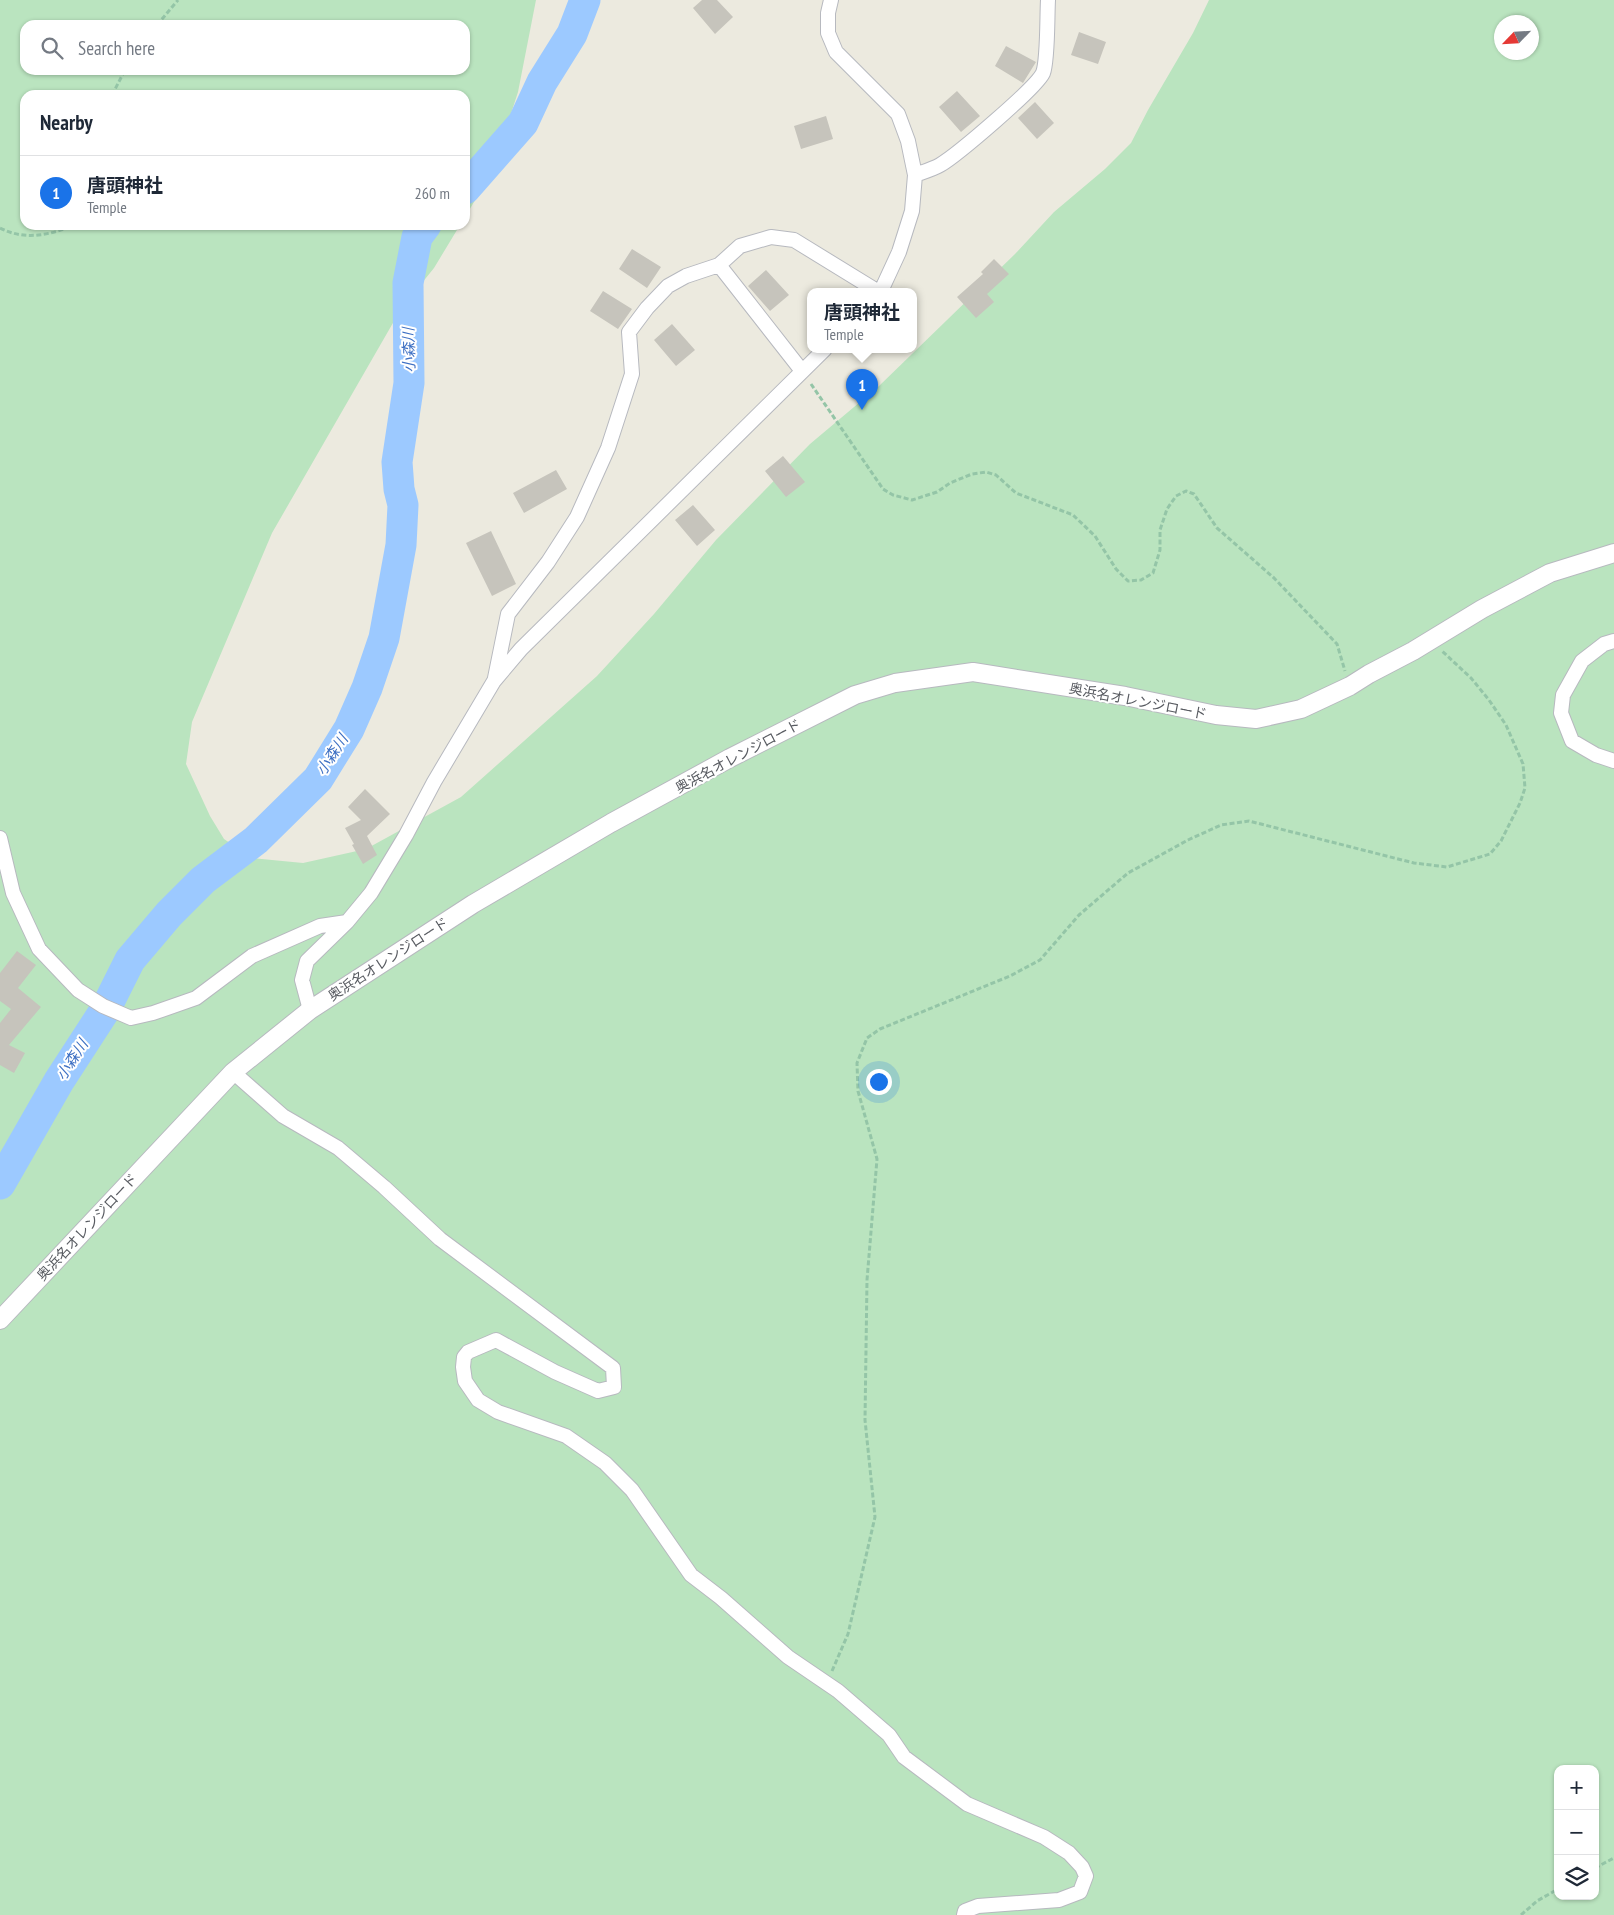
<!DOCTYPE html>
<html lang="en">
<head>
<meta charset="utf-8">
<style>
	body { margin:0; font-family:"PT Sans Narrow","Noto Sans JP",sans-serif; background:#f6f6f7; color:#1f2937 }
	.controls { position:absolute; right:15px; bottom:15px; display:grid; overflow:hidden; border-radius:10px; box-shadow:0 1px 4px #0004 }
	.controls button { width:45px; height:45px; display:grid; place-items:center; padding:0; border:0; border-bottom:1px solid #e0e1e3; background:#fff; color:#1f2937; font:25px sans-serif }
	.compass { position:absolute; left:1494px; top:15px; width:45px; height:45px; border-radius:50%; background:#fff; box-shadow:0 1px 4px #0004; rotate:245deg }
	.you { position:absolute; left:878px; top:1081px; width:18px; height:18px; margin:-12px; border:4px solid #fff; border-radius:50%; background:#1a73e8; box-shadow:0 0 0 8px #1a73e833 }
	.badge { display:grid; place-items:center; width:32px; height:32px; border-radius:50%; background:#1a73e8; color:#fff; font-size:16px; font-weight:700 }
	.pin { position:absolute; translate:-50% -41px; filter:drop-shadow(0 1px 2px #0008) }
	.pin::after { content:''; position:absolute; top:26px; width:18px; height:15px; background:inherit; clip-path:polygon(0 0,100% 0,50% 100%) }
	.popup { position:absolute; left:807px; top:288px; width:110px; height:65px; box-sizing:border-box; display:grid; place-content:center; border-radius:10px; background:#fff; filter:drop-shadow(0 1px 4px #0005); font-size:16px; white-space:nowrap; color:#747a83 }
	.popup b { font-size:19px; color:#1f2937 }
	.popup::after { content:''; position:absolute; left:50%; top:100%; margin-left:-10px; border:10px solid transparent; border-top-color:#fff }
	.list { margin:0; padding:0; list-style:none }
	h2 { display:flex; justify-content:space-between; align-items:center; height:65px; margin:0; padding:0 20px; font-size:21px }
	h2 small { font-size:16px; font-weight:400; color:#747a83 }
	.list li { display:grid; grid-template-columns:32px 1fr auto; gap:15px; align-items:center; box-sizing:border-box; height:75px; padding:0 20px; border-top:1px solid #e0e1e3 }
	.list b { display:block; font-size:19px; white-space:nowrap }
	.list p { margin:0; font-size:16px; white-space:nowrap; color:#747a83 }
	.list em { font-size:16px; font-style:normal; color:#747a83 }
	.icon { flex:none; width:28px; height:28px; fill:none; stroke:currentColor; stroke-width:2; stroke-linecap:round; stroke-linejoin:round }
	.map { position:relative; flex:none; width:1614px; height:1915px; overflow:hidden }
	.search { position:absolute; background:#fff; box-shadow:0 1px 4px #0004; left:20px; top:20px; width:450px; height:55px; display:flex; align-items:center; gap:12px; box-sizing:border-box; padding:0 18px; border-radius:15px; color:#747a83; font-size:19px }
	.panel { position:absolute; background:#fff; box-shadow:0 1px 4px #0004; left:20px; top:90px; width:450px; height:140px; border-radius:15px }
	.map>svg:first-child { display:block }
	.green { fill:#bae4bf; fill-rule:evenodd }
	.lines { fill:none; stroke-linecap:round; stroke-linejoin:round }
	.river { stroke:#9cc9ff; stroke-width:31 }
	.building { fill:#c6c4bc }
	.minor-casing { stroke:#b7b9bf; stroke-width:16 }
	.tertiary-casing { stroke:#b7b9bf; stroke-width:20 }
	.path { stroke:#94c5a7; stroke-width:3; stroke-dasharray:5 2.5; stroke-linecap:butt }
	.minor { stroke:#fff; stroke-width:14 }
	.tertiary { stroke:#fff; stroke-width:18 }
	.labels { text-anchor:middle; stroke-width:4; stroke-linejoin:round; paint-order:stroke }
	.street-label { font-size:14px; fill:#585b61; stroke:#fff }
	.water-label { font-size:15px; font-style:italic; fill:#3e70c3; stroke:#fff }
</style>
</head>
<body>
<div class="map">
<svg width="1614" height="1915" viewBox="0 0 1614 1915">
	<rect width="100%" height="100%" fill="#eceadf"/>
	<path class="green" d="M0 0H536L518 92 492 172 465 217V95H25V225H460L434 268 401 309 272 533 192 722 186 764 210 816 224 839 252 858 303 863 366 849 461 797 597 676 654 614 716 540 810 444 879 386 1015 254 1054 212 1105 169 1131 143 1148 110 1193 33 1209 0H1614V1915H0ZM1502 22H1532V52H1502ZM25 25H465V70H25ZM1558 1769H1595V1896H1558Z"/>
	<g class="lines">
		<path class="river" d="M465 189 523 123 542 82 572 34 585 0
			M0 1184 59 1081 105 1010 130 960 169 914 203 880 256 840 318 779 349 729 367 688 384 638 401 545 403 505 399 489 397 462 409 383 408 283 417 237 426 225"/>
	</g>
	<path class="building" d="M702 0H717L733 17 715 34 693 8Z
		M1079 32 1106 42 1098 64 1071 55Z
		M1006 46 1036 62 1023 83 995 66Z
		M957 91 980 116 961 132 939 107Z
		M1035 102 1054 123 1037 139 1018 118Z
		M826 116 833 139 801 149 794 126Z
		M632 249 661 267 647 288 619 269Z
		M994 259 1009 274 987 294 994 302 976 318 957 297 983 274 981 272Z
		M766 270 789 295 770 311 748 286Z
		M603 291 632 309 618 329 590 311Z
		M672 324 695 350 676 366 654 340Z
		M783 456 805 482 786 497 765 471Z
		M556 470 567 489 524 513 513 493Z
		M693 505 715 530 697 546 675 520Z
		M491 531 516 584 492 596 466 543Z
		M365 789 390 814 367 836 377 855 363 864 352 845 354 844 345 828 361 820 348 807Z
		M17 951 36 965 18 988 41 1007 9 1045 25 1053 14 1073 0 1065V1023L11 1009 0 1001V973Z"/>
	<g class="lines">
		<defs>
			<path id="minor" d="M831 0 828 13V33L836 52 898 114 908 141 915 175 912 211 899 252 881 291
				M915 175C923 172 933 169 940 165 957 155 1036 88 1043 73 1048 60 1047 16 1048 0
				M719 265 802 371
				M1614 641 1604 644 1582 661 1563 695 1561 713 1572 741 1596 755 1614 761
				M495 678 508 614 548 562 577 517 608 448 632 374 629 332 647 308 668 286 686 276 719 265 740 246 771 237 794 240 877 291
				M0 838 13 893 39 949 78 990 103 1006 131 1018 153 1013 196 998 252 956 320 926 347 922
				M310 1010 302 980 307 961 347 922 371 893 406 835 434 782 494 681 521 649 825 349
				M233 1072 283 1116 338 1148 384 1187 440 1239 613 1368 614 1387 598 1391 555 1372 496 1340 468 1352 464 1357 463 1367 465 1381 478 1400 498 1412 566 1436 605 1463 632 1490 691 1575 721 1598 788 1657 838 1691 889 1735 904 1757 967 1804 1044 1837 1069 1853 1082 1867 1086 1876 1080 1892 1059 1900 978 1906 965 1911 964 1915"/>
			<path id="tertiary" d="M0 1320 233 1072 310 1010 473 904 611 823 730 758 855 695 895 683 973 672 1125 696 1216 715 1256 719 1301 709 1350 686 1369 674 1413 651 1482 609 1550 573 1614 553"/>
		</defs>
		<use href="#minor" class="minor-casing"/>
		<use href="#tertiary" class="tertiary-casing"/>
		<path class="path" d="M157 25 178 0
			M112 95 125 70
			M0 228C25 241 50 235 75 225
			M811 384 883 489 893 495 912 500 937 492 950 483 972 474 986 472 996 475 1016 493 1073 515 1095 536 1116 569 1128 581 1141 580 1153 573 1160 550V530L1167 509 1176 496 1186 491 1194 494 1217 528 1274 578 1337 644 1345 671
			M832 1671 848 1634 875 1517 865 1420 867 1280 877 1159 858 1091 857 1063 867 1038 880 1029 1010 976 1040 960 1079 915 1128 873 1188 840 1221 825 1249 821 1414 863 1447 867 1490 854 1501 841 1520 803 1525 788 1523 764 1506 725 1489 700 1471 678 1442 651
			M1595 1868 1614 1858
			M1521 1915 1537 1901 1558 1889"/>
		<use href="#minor" class="minor"/>
		<use href="#tertiary" class="tertiary"/>
	</g>
	<g class="labels">
		<g class="street-label">
			<text transform="translate(1138 701) rotate(11)" y="5">奥浜名オレンジロード</text>
			<text transform="translate(738 756) rotate(-28)" y="5">奥浜名オレンジロード</text>
			<text transform="translate(388 959) rotate(-33)" y="5">奥浜名オレンジロード</text>
			<text transform="translate(87 1227) rotate(-47)" y="5">奥浜名オレンジロード</text>
		</g>
		<g class="water-label">
			<text transform="translate(409 350) rotate(-91)" y="5">小森川</text>
			<text transform="translate(332 755) rotate(-57)" y="5">小森川</text>
			<text transform="translate(72 1060) rotate(-57)" y="5">小森川</text>
		</g>
	</g>
</svg>
<div class="controls">
<button>+</button>
<button>−</button>
<button><svg class="icon" aria-label="layers" viewBox="0 0 24 24"><path d="M12 4l9 5-9 5-9-5zM3 14l9 5 9-5"/></svg></button>
</div>
<svg class="compass" viewBox="-18 -18 36 36"><path d="M0-13l5 13h-10z" fill="#e53935"/><path d="M0 13l5-13h-10z" fill="#747a83"/></svg>
<div class="you"></div>
<div class="pin badge" style="left:862px;top:410px">1</div>
<div class="popup"><b>唐頭神社</b>Temple</div>
<div class="search"><svg class="icon" aria-label="search" viewBox="0 0 24 24"><circle cx="10" cy="10" r="6"/><path d="M15 15l6 6"/></svg>Search here</div>
<section class="panel">
<h2>Nearby<small></small></h2>
<ul class="list">
<li><span class="badge">1</span><div><b>唐頭神社</b><p>Temple</p></div><em>260 m</em></li>
</ul>
</section>
</div>
</body>
</html>
